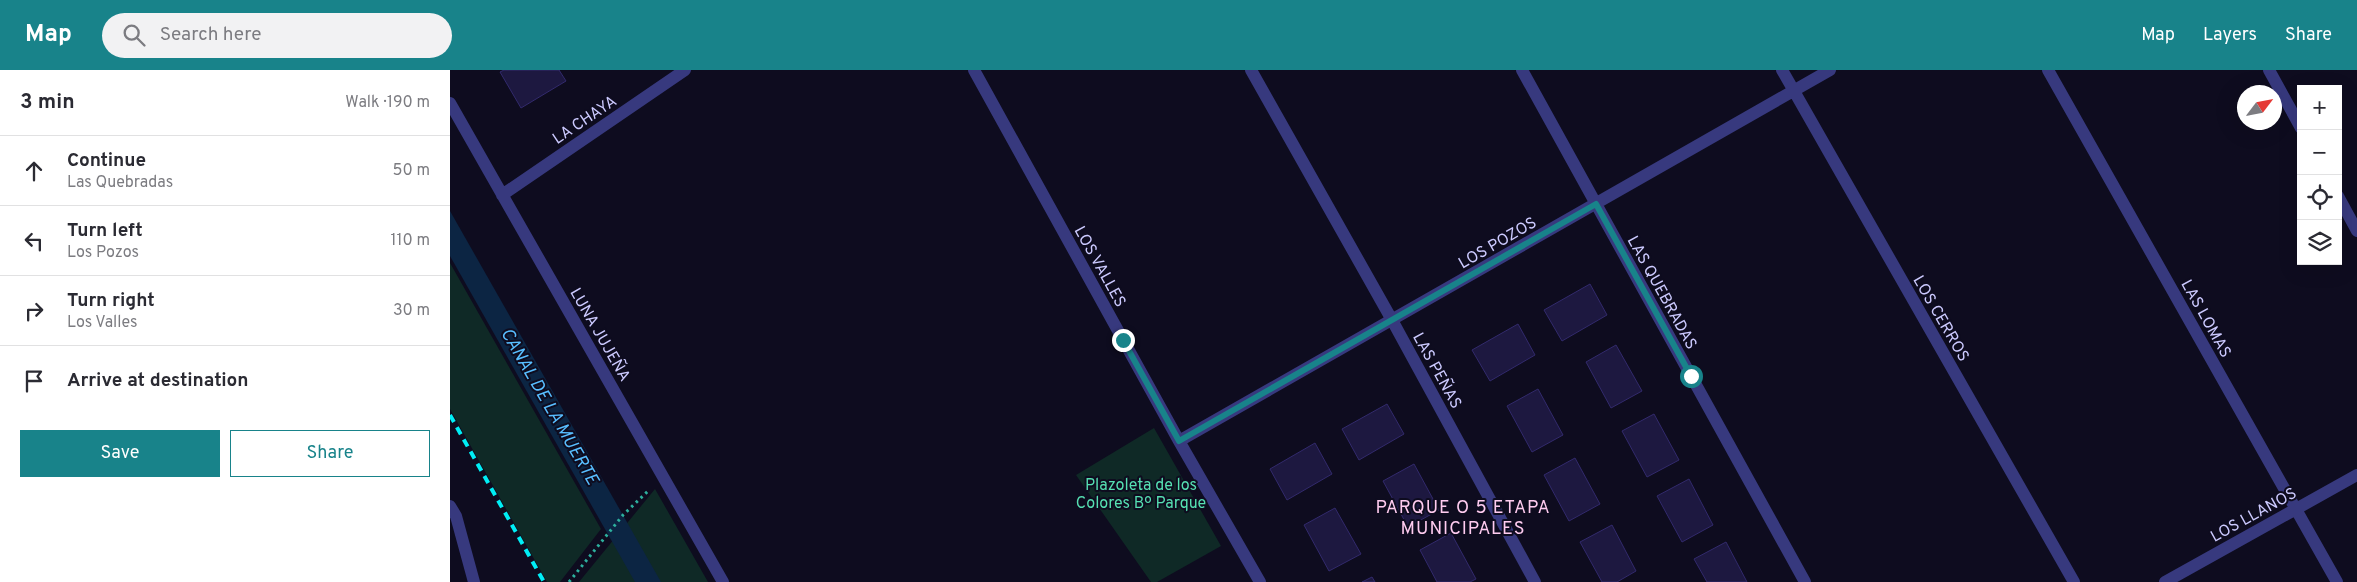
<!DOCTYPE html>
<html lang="en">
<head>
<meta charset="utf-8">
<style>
	body { margin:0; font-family:Overpass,sans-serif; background:#f2f2f3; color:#2b2b33 }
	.controls { position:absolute; right:15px; top:15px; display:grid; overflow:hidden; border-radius:0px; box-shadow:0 5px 20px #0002 }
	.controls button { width:45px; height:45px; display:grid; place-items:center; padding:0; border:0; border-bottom:1px solid #e1e1e2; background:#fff; color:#2b2b33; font:25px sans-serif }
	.compass { position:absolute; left:1787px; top:15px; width:45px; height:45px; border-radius:50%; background:#fff; box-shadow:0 5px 20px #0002; rotate:58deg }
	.stop { position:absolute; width:15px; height:15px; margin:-11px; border:4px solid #18838a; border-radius:50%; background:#fff }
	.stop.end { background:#18838a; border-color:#fff; box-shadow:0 1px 5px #0008 }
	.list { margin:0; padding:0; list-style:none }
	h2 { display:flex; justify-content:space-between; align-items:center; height:65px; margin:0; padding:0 20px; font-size:21px }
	h2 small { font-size:16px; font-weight:400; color:#7c7c81 }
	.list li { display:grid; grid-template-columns:32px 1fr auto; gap:15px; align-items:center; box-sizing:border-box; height:70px; padding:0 20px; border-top:1px solid #e1e1e2 }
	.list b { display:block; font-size:19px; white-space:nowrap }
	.list p { margin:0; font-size:16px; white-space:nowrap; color:#7c7c81 }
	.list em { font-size:16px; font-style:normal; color:#7c7c81 }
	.actions { display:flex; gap:10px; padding:15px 20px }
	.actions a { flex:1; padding:11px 0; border:1px solid #18838a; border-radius:0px; text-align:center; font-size:18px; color:#18838a }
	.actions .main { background:#18838a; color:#fff }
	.icon { flex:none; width:28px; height:28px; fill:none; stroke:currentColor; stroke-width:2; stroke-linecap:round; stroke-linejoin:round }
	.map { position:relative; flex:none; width:1907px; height:512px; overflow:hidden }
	header { display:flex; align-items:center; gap:30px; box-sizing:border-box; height:70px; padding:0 25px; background:#18838a; color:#fff }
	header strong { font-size:24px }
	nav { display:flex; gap:28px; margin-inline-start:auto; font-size:18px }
	.search { width:350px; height:45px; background:#f2f2f3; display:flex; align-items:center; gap:12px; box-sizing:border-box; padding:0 18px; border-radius:28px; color:#7c7c81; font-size:19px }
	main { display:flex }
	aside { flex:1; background:#fff }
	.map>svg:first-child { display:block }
	.green { fill:#0f2926 }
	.water { fill:#0c2543 }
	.building { fill:#1d1840; stroke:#322a6c }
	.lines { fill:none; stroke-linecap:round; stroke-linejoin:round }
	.path { stroke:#2db09e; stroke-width:3; stroke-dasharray:2.5 4; stroke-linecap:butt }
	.minor { stroke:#37397e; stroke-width:12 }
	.rail { stroke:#00eef5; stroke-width:4; stroke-dasharray:8 6; stroke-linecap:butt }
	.route { stroke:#18838a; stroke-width:6 }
	.labels { text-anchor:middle; stroke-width:4; stroke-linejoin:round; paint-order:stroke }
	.street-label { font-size:16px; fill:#cccaff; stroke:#0e0c1f }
	.park-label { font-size:16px; fill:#56dfb2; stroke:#0e0c1f }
	.water-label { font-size:18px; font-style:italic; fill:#58beff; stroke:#0e0c1f }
	.neighbourhood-label { font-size:18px; letter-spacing:1px; fill:#ffccf0; stroke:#0e0c1f }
</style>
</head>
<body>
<header>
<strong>Map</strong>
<div class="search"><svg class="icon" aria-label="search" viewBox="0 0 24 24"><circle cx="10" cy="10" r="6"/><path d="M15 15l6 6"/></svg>Search here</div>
<nav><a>Map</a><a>Layers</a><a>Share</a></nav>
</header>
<main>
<aside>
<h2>3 min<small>Walk · 190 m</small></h2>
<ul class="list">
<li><svg class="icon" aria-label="ahead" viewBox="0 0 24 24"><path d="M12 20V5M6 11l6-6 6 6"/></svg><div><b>Continue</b><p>Las Quebradas</p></div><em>50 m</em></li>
<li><svg class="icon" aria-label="left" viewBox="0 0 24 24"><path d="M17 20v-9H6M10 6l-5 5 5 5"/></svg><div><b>Turn left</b><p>Los Pozos</p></div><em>110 m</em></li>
<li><svg class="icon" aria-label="right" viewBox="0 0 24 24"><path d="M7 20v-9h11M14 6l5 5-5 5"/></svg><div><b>Turn right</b><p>Los Valles</p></div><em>30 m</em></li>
<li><svg class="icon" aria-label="arrive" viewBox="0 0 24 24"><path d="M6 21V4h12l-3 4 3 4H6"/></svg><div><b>Arrive at destination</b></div></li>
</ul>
<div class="actions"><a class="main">Save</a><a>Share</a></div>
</aside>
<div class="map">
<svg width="1907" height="512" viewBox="0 0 1907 512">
	<rect width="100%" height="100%" fill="#0e0c1f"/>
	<path class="green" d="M0 193 151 459 110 512H97L0 339Z
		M704 358 771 476 707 512H701L626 405Z
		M205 419 258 512H129Z"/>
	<path class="water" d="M0 141 211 512H185L0 186Z"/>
	<path class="building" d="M54 0H109L116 11 71 38 50 2Z
		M1140 214 1157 245 1112 271 1094 240Z
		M1068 254 1085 285 1040 311 1022 280Z
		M1166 275 1192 321 1161 338 1136 292Z
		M1088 319 1113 365 1082 382 1057 336Z
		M937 334 954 364 909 390 892 359Z
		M1204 344 1229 390 1197 407 1172 361Z
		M865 373 882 404 837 430 820 399Z
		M1125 388 1150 434 1119 451 1094 405Z
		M964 394 989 440 958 457 933 411Z
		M1239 409 1263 455 1232 472 1207 426Z
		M885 438 911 484 879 501 854 455Z
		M1162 455 1186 501 1167 512H1152L1130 472Z
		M1001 463 1026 509 1020 512H987L970 480Z
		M1276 472 1297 512H1257L1244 489Z
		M922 507 925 512H912Z"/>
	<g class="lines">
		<path class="path" d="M119 512 173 445 198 421"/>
		<path class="minor" d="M524 0 729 371 810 512
			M801 0 942 250 1085 512
			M1072 0 1355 512
			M1332 0 1624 512
			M1598 0 1887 512
			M1819 0 1851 58
			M0 33 273 512
			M52 125 235 0
			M1888 126 1907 161
			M729 371 1380 0
			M0 436 6 446 24 512
			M1715 512 1907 405"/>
		<path class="rail" d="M0 345 94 512"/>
	</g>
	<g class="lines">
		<path class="route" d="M673 270 729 371 1146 134 1241 306"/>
	</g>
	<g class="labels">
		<g class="street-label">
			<text transform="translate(134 49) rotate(-34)" y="6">LA CHAYA</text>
			<text transform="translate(1047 172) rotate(-30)" y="6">LOS POZOS</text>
			<text transform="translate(651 196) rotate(61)" y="6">LOS VALLES</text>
			<text transform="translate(1213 222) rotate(61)" y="6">LAS QUEBRADAS</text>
			<text transform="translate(1492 248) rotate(60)" y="6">LOS CERROS</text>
			<text transform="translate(1757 248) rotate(61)" y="6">LAS LOMAS</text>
			<text transform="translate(151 264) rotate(60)" y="6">LUNA JUJEÑA</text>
			<text transform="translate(988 300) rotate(61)" y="6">LAS PEÑAS</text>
			<text transform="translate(1803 444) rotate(-29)" y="6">LOS LLANOS</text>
		</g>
		<g class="park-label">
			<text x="691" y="420">Plazoleta de los<tspan x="691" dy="18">Colores Bº Parque</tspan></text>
		</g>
		<g class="water-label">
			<text transform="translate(100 336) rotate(60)" y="6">CANAL DE LA MUERTE</text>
		</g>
		<g class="neighbourhood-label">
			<text x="1013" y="443">PARQUE O 5 ETAPA<tspan x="1013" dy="21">MUNICIPALES</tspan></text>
		</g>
	</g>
</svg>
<div class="controls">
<button>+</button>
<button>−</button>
<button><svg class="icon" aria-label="locate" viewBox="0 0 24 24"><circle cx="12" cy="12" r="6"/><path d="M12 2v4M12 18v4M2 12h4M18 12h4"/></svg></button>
<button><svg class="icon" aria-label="layers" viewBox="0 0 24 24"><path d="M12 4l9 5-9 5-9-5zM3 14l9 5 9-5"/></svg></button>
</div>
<svg class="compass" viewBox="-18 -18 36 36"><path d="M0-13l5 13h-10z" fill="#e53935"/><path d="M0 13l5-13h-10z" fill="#7c7c81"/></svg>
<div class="stop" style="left:1241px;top:306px"></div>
<div class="stop end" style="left:673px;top:270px"></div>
</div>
</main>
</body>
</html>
